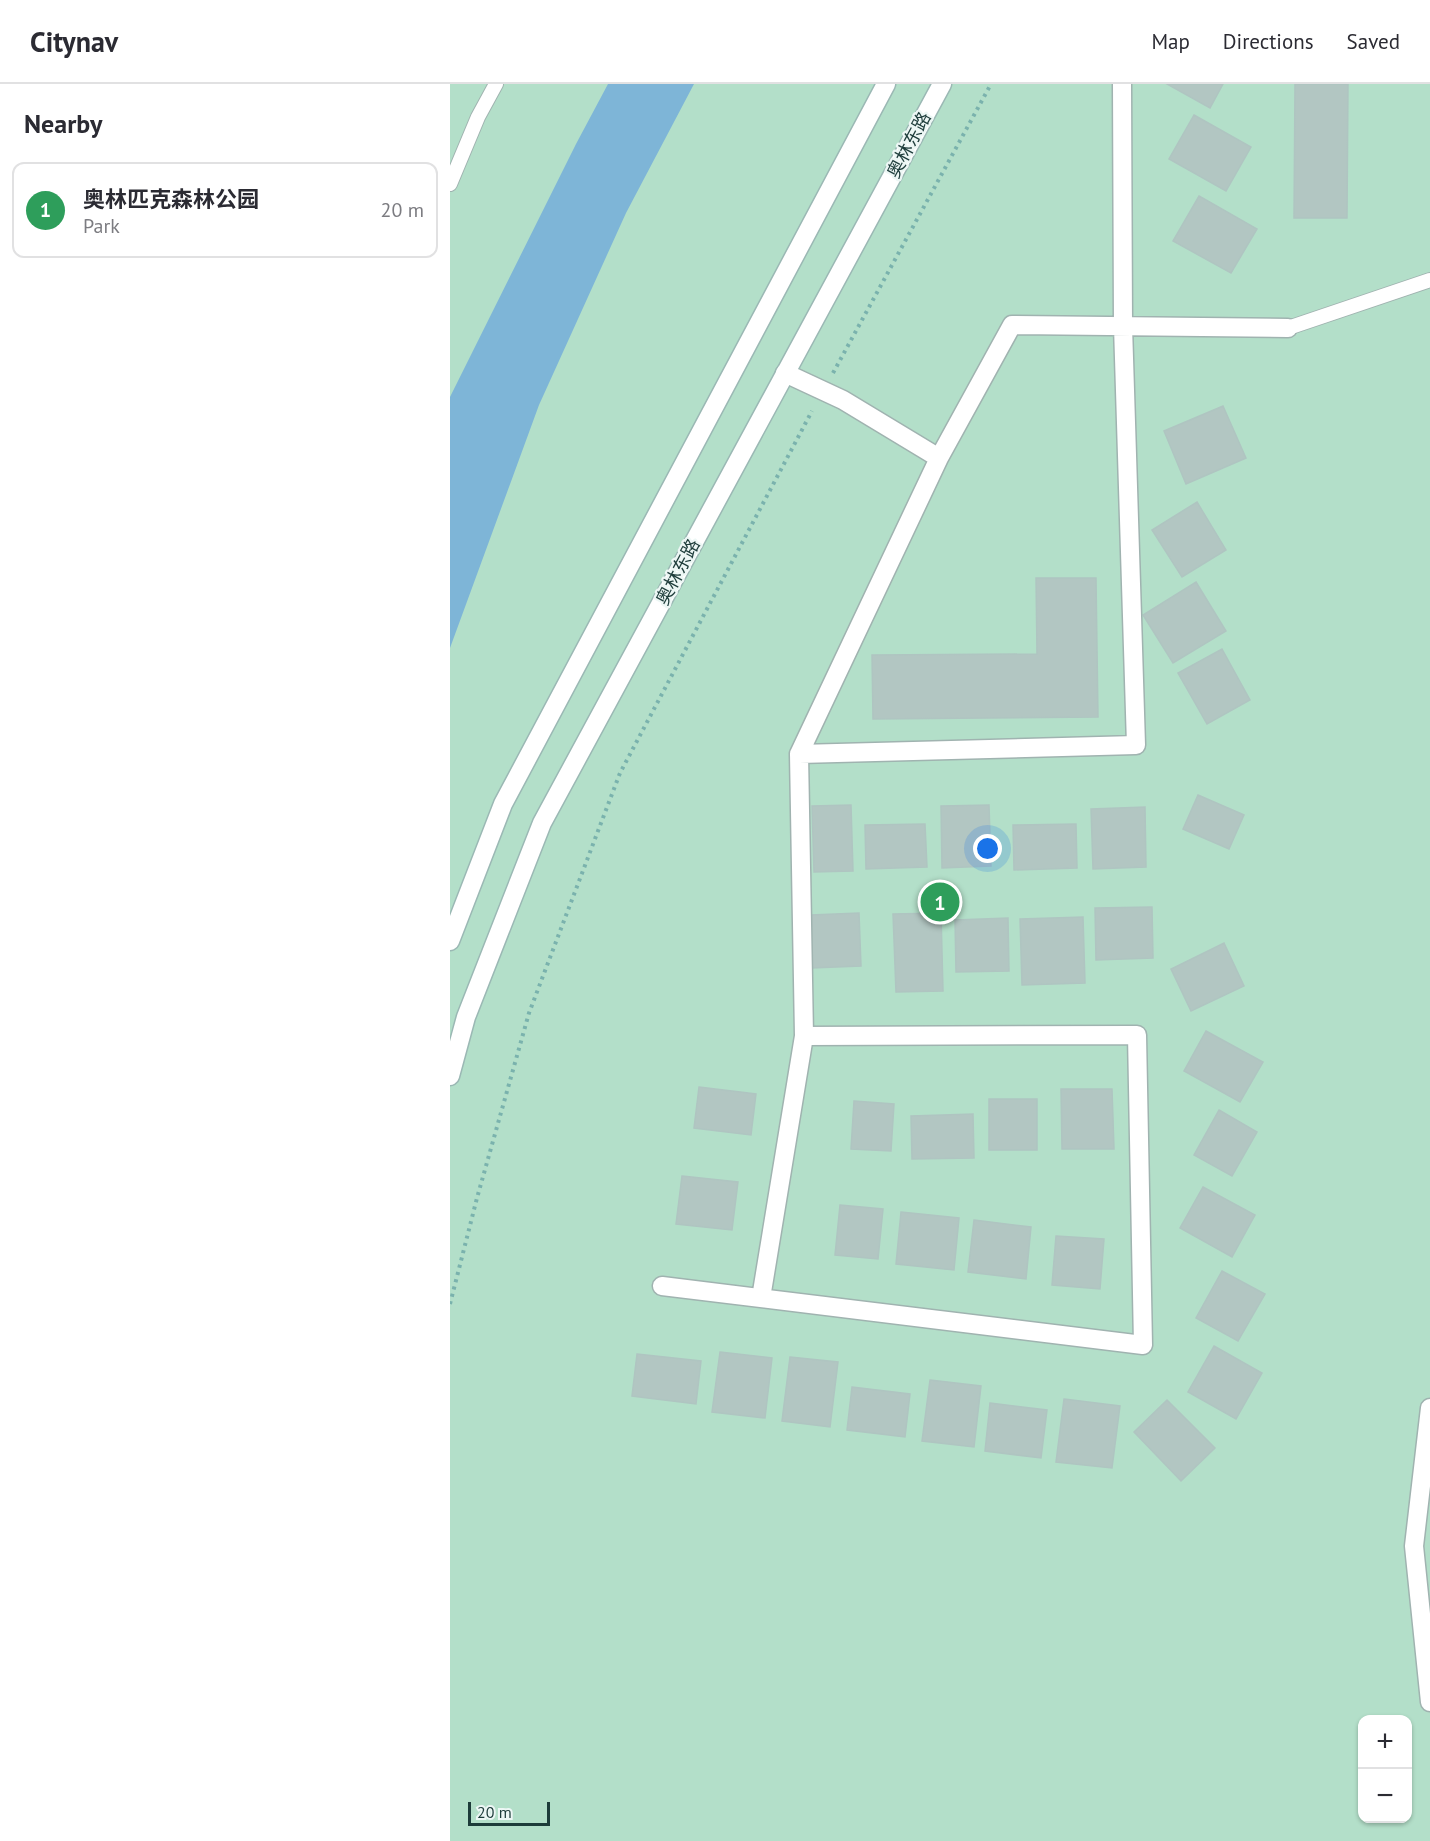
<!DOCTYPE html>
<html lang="en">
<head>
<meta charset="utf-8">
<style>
	body { margin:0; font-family:"PT Sans","Noto Sans SC",sans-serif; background:#f7f7f7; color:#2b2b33 }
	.controls { position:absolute; right:18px; bottom:18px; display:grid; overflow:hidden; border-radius:12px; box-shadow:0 2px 4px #0004 }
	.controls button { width:54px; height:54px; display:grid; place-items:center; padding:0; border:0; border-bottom:2px solid #e1e1e2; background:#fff; color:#2b2b33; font:30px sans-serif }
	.scale { position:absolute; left:18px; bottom:15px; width:82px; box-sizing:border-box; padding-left:6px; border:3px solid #1d3c3a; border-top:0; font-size:16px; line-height:21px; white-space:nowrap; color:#1d3c3a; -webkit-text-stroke:4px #edf7f5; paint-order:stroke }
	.you { position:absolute; left:538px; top:765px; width:21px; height:21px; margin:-15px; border:4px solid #fff; border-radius:50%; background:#1a73e8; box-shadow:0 0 0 9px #1a73e833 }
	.badge { display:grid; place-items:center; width:39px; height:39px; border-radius:50%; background:#0b8043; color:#fff; font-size:20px; font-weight:700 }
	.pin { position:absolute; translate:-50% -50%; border:3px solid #fff; box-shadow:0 2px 6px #0006 }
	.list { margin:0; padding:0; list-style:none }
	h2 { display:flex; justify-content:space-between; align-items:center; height:78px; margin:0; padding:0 24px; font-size:26px }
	h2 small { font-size:20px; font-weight:400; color:#7c7c81 }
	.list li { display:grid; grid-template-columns:39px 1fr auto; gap:18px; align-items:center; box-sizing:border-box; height:96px; margin:0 12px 12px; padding:0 12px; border:2px solid #e1e1e2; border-radius:12px }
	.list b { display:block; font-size:22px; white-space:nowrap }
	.list p { margin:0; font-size:20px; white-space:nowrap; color:#7c7c81 }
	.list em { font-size:20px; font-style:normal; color:#7c7c81 }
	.map { position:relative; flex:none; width:980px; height:1757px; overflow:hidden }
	header { display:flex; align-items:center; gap:36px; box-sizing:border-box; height:84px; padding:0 30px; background:#fff; border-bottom:2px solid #e1e1e2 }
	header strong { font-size:28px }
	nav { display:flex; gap:33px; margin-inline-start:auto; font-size:21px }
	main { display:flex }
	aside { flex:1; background:#fff }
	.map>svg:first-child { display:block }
	.green { fill:#b3dfc9; fill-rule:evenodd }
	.water { fill:#7eb5d7 }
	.building { fill:#b2c6c2; stroke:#afc5c1; stroke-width:1.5 }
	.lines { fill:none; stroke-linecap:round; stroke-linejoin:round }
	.service-casing { stroke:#a0b3b0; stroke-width:16 }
	.pedestrian-casing { stroke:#a0b3b0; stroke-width:21 }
	.minor-casing { stroke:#a0b3b0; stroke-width:21 }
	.secondary-casing { stroke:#9bb8b4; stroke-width:21 }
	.path { stroke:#7ab2ad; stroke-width:4; stroke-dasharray:3 4.5; stroke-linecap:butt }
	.service { stroke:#fff; stroke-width:14 }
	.pedestrian { stroke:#fff; stroke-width:18 }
	.minor { stroke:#fff; stroke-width:18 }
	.secondary { stroke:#fff; stroke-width:18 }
	.labels { text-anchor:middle; stroke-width:4.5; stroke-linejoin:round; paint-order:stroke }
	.street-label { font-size:18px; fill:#1d3c3a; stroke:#edf7f5 }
</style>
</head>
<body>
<header>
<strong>Citynav</strong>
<nav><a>Map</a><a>Directions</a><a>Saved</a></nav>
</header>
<main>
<aside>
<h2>Nearby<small></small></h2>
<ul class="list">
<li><span class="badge" style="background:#2e9e5b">1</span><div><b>奥林匹克森林公园</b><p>Park</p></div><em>20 m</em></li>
</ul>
</aside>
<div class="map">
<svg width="980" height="1757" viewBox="0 0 980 1757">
	<rect width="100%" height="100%" fill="#ddebe8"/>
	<path class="green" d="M0 0H980V1757H0ZM912 1636H958V1734H912Z"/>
	<path class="water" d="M158 0H244L176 129 89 321 0 564V313L126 60Z"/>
	<path class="building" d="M717 0H773L760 24Z
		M845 0H898L897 134H844Z
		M744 31 801 63 776 107 719 75Z
		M749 112 807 145 781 189 723 157Z
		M773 322 796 374 736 400 714 347Z
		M747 418 776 466 732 493 702 446Z
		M586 494H646L648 633 423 635 422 571 587 570Z
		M746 498 776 547 723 579 693 531Z
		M772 565 800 616 757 640 728 589Z
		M748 711 794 731 779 765 733 745Z
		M401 721 403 787 364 788 362 722Z
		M539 721 541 782 492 784 491 722Z
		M695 723 696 783 643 785 641 725Z
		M475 740 477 783 416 785 415 741Z
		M626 740 627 784 564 786 563 741Z
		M702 823 703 874 646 876 645 824Z
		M409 829 411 882 362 884 361 831Z
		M491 829 493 907 446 908 443 830Z
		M633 833 635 899 572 901 570 835Z
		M558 834 559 887 506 888 505 836Z
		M774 859 794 902 741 927 721 885Z
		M756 947 813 978 790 1018 734 987Z
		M249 1003 306 1010 301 1051 244 1044Z
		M611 1005H662L664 1065H612Z
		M539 1015H587V1066H539Z
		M404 1017 444 1020 441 1067 401 1065Z
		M769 1026 807 1048 782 1092 744 1071Z
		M523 1030 524 1074 462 1075 461 1032Z
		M232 1092 288 1098 282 1146 226 1140Z
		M753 1103 805 1131 782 1173 730 1144Z
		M390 1121 433 1125 428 1175 385 1171Z
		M451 1128 509 1134 504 1186 446 1180Z
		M524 1136 581 1143 576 1195 518 1188Z
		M606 1152 654 1155 650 1205 602 1201Z
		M772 1187 815 1210 788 1257 746 1234Z
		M764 1262 812 1289 786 1335 738 1308Z
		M270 1268 322 1274 315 1334 262 1328Z
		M187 1270 251 1277 246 1320 182 1312Z
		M340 1273 388 1278 380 1343 332 1337Z
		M480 1296 531 1302 524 1363 472 1357Z
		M402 1303 460 1310 455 1353 397 1346Z
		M614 1315 670 1322 662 1384 606 1378Z
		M717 1316 765 1364 731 1397 684 1348Z
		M540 1319 597 1326 591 1374 535 1367Z"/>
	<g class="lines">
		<defs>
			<path id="service" d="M0 100 28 33 46 0
				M838 244 980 196"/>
			<path id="pedestrian" d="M980 1324 964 1462 980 1618"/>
			<path id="minor" d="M335 289 393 316 489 374 562 241 838 244
				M349 670 489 374
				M212 1202 693 1261 687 951 354 952 349 670 686 661 673 242 672 0
				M311 1214 354 952"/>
			<path id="secondary" d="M0 857 53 720 436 0
				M0 992 16 933 92 739 492 0"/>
		</defs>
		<use href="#service" class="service-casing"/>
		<use href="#pedestrian" class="pedestrian-casing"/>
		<use href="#minor" class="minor-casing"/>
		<use href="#secondary" class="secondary-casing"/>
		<path class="path" d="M383 289 541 0
			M0 1220 27 1114 79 929 170 689 362 327"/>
		<use href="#service" class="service"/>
		<use href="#pedestrian" class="pedestrian"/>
		<use href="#minor" class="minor"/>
		<use href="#secondary" class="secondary"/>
	</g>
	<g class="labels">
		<g class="street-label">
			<text transform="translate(459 61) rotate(-62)" y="6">奥林东路</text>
			<text transform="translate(228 488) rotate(-62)" y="6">奥林东路</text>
		</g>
	</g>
</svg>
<div class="controls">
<button>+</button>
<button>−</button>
</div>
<div class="scale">20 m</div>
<div class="you"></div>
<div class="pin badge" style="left:490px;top:818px;background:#2e9e5b">1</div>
</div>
</main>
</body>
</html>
